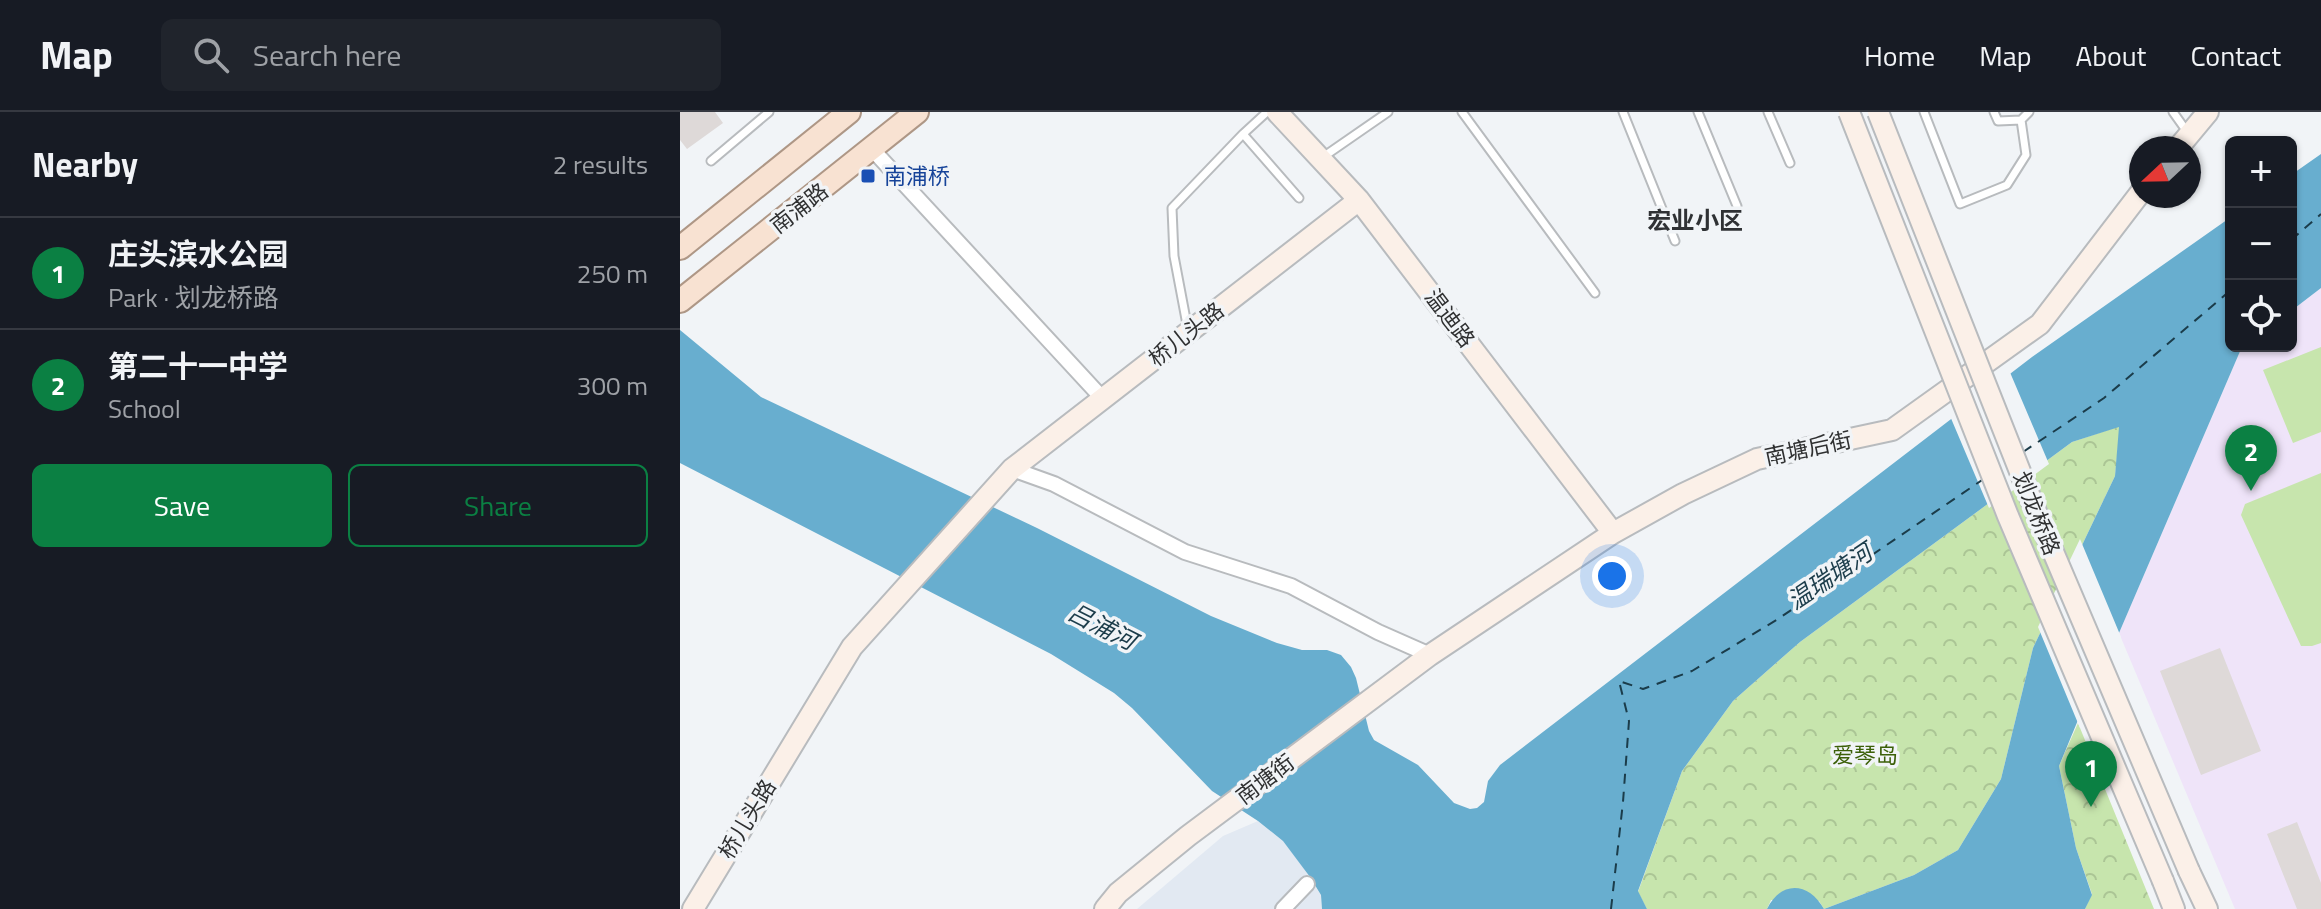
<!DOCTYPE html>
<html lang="en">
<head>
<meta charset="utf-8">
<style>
	body { margin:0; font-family:"Titillium Web","Noto Sans SC",sans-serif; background:#20242c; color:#f1f3f6 }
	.controls { position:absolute; right:24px; top:24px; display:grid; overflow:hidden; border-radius:12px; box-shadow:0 2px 6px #0004 }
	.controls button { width:72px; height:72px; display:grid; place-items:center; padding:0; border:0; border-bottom:2px solid #363941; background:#171b24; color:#f1f3f6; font:40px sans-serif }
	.compass { position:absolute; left:1449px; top:24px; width:72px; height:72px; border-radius:50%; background:#171b24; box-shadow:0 2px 6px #0004; rotate:248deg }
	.you { position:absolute; left:932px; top:464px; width:28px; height:28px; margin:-20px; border:6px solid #fff; border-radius:50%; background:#1a73e8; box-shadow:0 0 0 12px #1a73e833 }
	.badge { display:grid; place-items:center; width:52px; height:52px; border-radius:50%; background:#0b8043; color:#fff; font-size:26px; font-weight:700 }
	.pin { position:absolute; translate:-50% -66px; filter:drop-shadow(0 2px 4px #0008) }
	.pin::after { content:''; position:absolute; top:42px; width:28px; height:24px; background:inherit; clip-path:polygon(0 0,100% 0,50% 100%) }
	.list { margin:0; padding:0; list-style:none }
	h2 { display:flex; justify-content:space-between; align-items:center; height:104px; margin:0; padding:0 32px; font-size:34px }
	h2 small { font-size:26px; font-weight:400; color:#9ea1a6 }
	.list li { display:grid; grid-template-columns:52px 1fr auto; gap:24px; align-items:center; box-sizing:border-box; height:112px; padding:0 32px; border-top:2px solid #363941 }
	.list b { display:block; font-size:30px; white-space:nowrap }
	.list p { margin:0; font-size:26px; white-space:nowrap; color:#9ea1a6 }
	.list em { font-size:26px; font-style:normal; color:#9ea1a6 }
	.actions { display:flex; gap:16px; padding:24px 32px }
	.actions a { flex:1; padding:18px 0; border:2px solid #0b8043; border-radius:12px; text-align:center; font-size:28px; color:#0b8043 }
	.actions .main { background:#0b8043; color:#fff }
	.icon { flex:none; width:44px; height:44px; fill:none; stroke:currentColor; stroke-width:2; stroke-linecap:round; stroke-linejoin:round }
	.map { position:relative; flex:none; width:1641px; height:797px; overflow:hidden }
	header { display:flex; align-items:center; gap:48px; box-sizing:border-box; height:112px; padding:0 40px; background:#171b24; border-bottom:2px solid #363941 }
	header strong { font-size:38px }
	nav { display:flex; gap:44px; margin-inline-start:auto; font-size:28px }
	.search { width:560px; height:72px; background:#20242c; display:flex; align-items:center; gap:20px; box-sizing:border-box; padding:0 28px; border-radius:12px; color:#9ea1a6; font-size:30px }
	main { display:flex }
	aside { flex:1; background:#171b24 }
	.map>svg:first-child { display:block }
	.built { fill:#e2e9f2 }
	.education { fill:#efe4f9 }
	.forest { fill:url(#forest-crowns) }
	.pitch { fill:#c7e5ad }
	.water { fill:#68aecf }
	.pier { fill:#f1f4f7 }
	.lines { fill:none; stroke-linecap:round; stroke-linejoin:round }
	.ferry { stroke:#1b3c4a; stroke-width:2; stroke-dasharray:10 8; stroke-linecap:butt }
	.building { fill:#ded9d8 }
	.lane-casing { stroke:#b8bbbe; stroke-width:11 }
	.street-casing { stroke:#b8bbbe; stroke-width:18 }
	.secondary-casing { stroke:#b8bbbe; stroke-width:24 }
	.primary-casing { stroke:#ae9786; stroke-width:26 }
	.lane { stroke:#fff; stroke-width:7 }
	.street { stroke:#fff; stroke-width:14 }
	.secondary { stroke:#fbf0e8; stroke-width:20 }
	.primary { stroke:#f8e2d2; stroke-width:22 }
	.secondary-bridge-casing { stroke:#b8bbbe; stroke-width:24; stroke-linecap:butt }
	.secondary-bridge { stroke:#fbf0e8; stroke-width:20 }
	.transit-dot { fill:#1a4fb4; stroke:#f1f4f7; stroke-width:3 }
	.labels { text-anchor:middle; stroke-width:7; stroke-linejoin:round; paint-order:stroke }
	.transit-label { font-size:22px; fill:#164399; stroke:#f1f4f7; text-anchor:start }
	.street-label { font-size:22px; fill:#2f3031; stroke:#f1f4f7 }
	.park-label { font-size:22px; fill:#3c6009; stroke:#f1f4f7 }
	.neighbourhood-label { font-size:24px; font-weight:bold; fill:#2f3134; stroke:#f1f4f7 }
	.water-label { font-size:24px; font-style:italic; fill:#1b3c4a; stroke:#f1f4f7 }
</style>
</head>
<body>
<header>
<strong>Map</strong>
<div class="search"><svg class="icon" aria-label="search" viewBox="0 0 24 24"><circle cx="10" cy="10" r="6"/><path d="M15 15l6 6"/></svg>Search here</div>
<nav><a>Home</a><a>Map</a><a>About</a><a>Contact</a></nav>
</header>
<main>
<aside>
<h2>Nearby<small>2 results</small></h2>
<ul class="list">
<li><span class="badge">1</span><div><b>庄头滨水公园</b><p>Park · 划龙桥路</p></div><em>250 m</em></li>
<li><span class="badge">2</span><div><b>第二十一中学</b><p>School</p></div><em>300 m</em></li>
</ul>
<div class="actions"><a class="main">Save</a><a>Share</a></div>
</aside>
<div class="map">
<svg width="1641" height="797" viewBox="0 0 1641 797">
	<defs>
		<pattern id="forest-crowns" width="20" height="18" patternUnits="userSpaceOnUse" patternTransform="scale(2)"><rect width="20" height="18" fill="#c7e5ad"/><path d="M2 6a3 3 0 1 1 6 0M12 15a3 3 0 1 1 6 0" fill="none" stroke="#abc595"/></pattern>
	</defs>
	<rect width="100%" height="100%" fill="#f1f4f7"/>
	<path class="built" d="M578 709 603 729 621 752 641 783 642 797H457L543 724Z"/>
	<path class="education" d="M1641 176V797H1555L1439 521 1561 237 1565 234H1611V199Z"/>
	<path class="forest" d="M1440 314 1435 364 1353 536 1321 667 1278 738 1234 763 1144 797 1139 789 1091 788 1087 797H967L958 780 1002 659 1053 589 1120 530 1392 330Z
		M1398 611 1474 797H1405L1412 782 1396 736 1379 654Z"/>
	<path class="pitch" d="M1641 235V320L1613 331 1583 258Z
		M1641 361V531L1632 534H1621L1561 403 1565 392Z"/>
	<path class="water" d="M1641 42V176L1611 199V63Z
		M1551 105V234H1565L1561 237 1439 521 1422 550 1379 654 1396 736 1412 783 1405 797H1087C1101 768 1129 770 1144 797L1234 763 1278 738 1321 667 1353 536 1435 364 1439 315 1392 330 1120 530 1053 589 1002 659 958 779 967 797H642L641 783 630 765 603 729 578 709 532 679 452 596 434 581 371 542 0 351V218L81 285 357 416 531 504 597 531 622 538H647L661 543 671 555 676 566 689 619 694 628 738 653 774 691 790 697 797 696 804 690 808 669 820 653 1352 245Z"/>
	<path class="pier" d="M1329 258 1369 352 1309 396 1270 304Z
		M1400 427 1441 525 1426 552 1400 616 1358 515Z"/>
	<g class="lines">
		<path class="ferry" d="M1611 128 1641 102
			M1343 340 1424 286 1551 178
			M931 797 943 690 949 609 939 569 963 577 1012 559 1098 507 1305 366"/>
	</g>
	<path class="building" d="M0 0H35L43 11 7 37 0 28Z
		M1540 536 1581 639 1521 663 1480 559Z
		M1617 710 1641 771V797H1617L1587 722Z"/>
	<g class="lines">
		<defs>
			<path id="lane" d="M782 0 915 181
				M943 0 995 129
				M1018 0 1057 94
				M1088 0 1110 51
				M1244 0 1280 92 1327 73 1346 43 1341 8 1349 0
				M1314 0 1318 9 1341 8
				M1493 0 1508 21
				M563 22 587 0
				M643 45 708 0
				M31 49 89 0
				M508 218 494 144 492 96 563 22 619 86"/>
			<path id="street" d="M192 37 423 287
				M332 357 374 372 505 440 611 474 698 520 750 543
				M603 797 627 772"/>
			<path id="secondary" d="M597 0 679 88 933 421
				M1498 36 1528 0
				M1509 759 1527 797
				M1483 769 1494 797
				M13 797 172 535 332 357 679 88
				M425 797 438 781 508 724 750 543 933 421 1003 382 1077 347 1212 318 1360 212 1461 80"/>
			<path id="primary" d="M0 136 169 0
				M0 189 237 0"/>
		</defs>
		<use href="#lane" class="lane-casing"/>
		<use href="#street" class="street-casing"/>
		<use href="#secondary" class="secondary-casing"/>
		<use href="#primary" class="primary-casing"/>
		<use href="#lane" class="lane"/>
		<use href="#street" class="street"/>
		<use href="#secondary" class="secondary"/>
		<use href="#primary" class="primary"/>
		<defs>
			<path id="secondary-bridge" d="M1169 0 1328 404 1483 769
				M1198 0 1354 395 1509 759"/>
		</defs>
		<use href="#secondary-bridge" class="secondary-bridge-casing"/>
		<use href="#secondary-bridge" class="secondary-bridge"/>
	</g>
	<rect class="transit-dot" x="180" y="56" width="16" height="16" rx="4"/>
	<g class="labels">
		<g class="transit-label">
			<text x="204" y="72">南浦桥</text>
		</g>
		<g class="street-label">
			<text transform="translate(119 96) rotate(-38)" y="8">南浦路</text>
			<text transform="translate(770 206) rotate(53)" y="8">温迪路</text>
			<text transform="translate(506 222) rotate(-38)" y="8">桥儿头路</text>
			<text transform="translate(1128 336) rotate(-12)" y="8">南塘后街</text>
			<text transform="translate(1357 401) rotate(68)" y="8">划龙桥路</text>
			<text transform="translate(585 667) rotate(-37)" y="8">南塘街</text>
			<text transform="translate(67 707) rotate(-59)" y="8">桥儿头路</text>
		</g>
		<g class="park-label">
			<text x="1185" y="651">爱琴岛</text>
		</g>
		<g class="neighbourhood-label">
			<text x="1015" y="117">宏业小区</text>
		</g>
		<g class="water-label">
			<text transform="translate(1150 465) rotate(-34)" y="8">温瑞塘河</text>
			<text transform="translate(422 515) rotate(27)" y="8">吕浦河</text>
		</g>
	</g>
</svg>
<div class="controls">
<button>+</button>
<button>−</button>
<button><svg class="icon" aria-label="locate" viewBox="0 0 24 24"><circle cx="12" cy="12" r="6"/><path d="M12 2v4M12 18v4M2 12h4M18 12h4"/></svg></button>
</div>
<svg class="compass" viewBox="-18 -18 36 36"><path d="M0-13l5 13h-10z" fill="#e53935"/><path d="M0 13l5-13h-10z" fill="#9ea1a6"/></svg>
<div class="you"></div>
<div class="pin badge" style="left:1411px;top:695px">1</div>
<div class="pin badge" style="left:1571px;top:379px">2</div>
</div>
</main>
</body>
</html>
